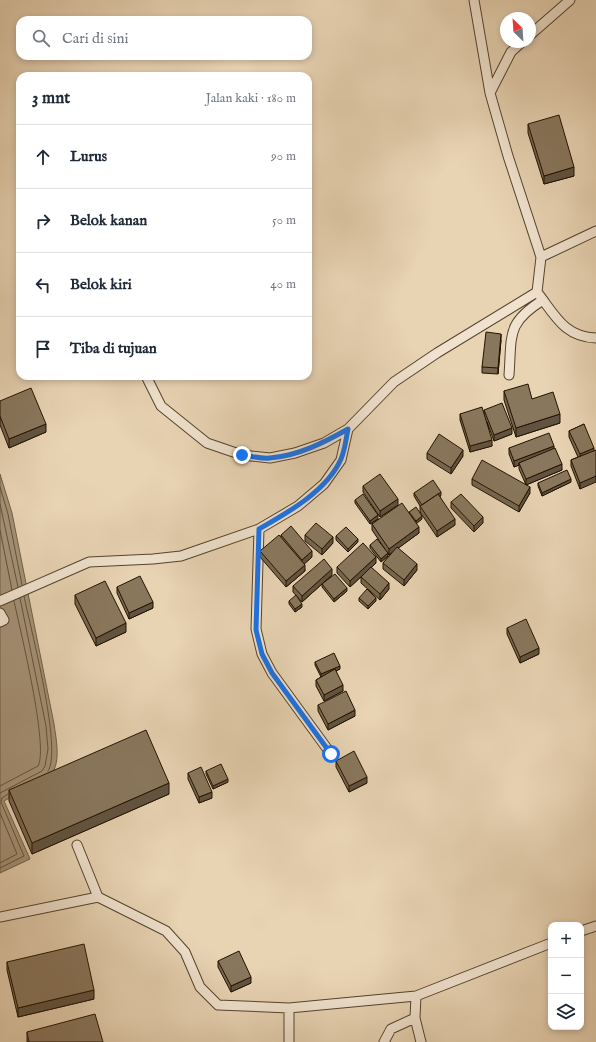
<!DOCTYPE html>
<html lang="id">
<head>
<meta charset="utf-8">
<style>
	body { margin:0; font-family:"IM FELL English",serif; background:#f2f2f3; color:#1f2937 }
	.controls { position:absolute; right:12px; bottom:12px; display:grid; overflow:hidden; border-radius:8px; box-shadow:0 2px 6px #0003 }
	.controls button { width:36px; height:36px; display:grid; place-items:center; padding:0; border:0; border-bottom:1px solid #e0e1e3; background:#fff; color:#1f2937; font:20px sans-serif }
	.compass { position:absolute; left:500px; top:12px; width:36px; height:36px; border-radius:50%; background:#fff; box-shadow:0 2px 6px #0003; rotate:335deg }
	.stop { position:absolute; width:12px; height:12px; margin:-9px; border:3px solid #1a73e8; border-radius:50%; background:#fff }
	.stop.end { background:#1a73e8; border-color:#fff; box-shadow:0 1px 4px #0008 }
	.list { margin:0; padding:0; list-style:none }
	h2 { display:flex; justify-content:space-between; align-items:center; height:52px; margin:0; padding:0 16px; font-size:17px }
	h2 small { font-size:13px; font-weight:400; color:#747a83 }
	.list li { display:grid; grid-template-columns:26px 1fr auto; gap:12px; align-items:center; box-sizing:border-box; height:64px; padding:0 16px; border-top:1px solid #e0e1e3 }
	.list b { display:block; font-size:15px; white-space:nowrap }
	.list em { font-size:13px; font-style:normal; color:#747a83 }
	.icon { flex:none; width:22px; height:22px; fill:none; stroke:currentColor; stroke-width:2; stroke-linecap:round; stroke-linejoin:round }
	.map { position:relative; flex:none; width:596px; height:1042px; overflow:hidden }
	.search { position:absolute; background:#fff; box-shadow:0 2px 6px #0003; left:16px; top:16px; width:296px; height:44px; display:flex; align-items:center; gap:10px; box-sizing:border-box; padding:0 14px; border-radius:12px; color:#747a83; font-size:15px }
	.panel { position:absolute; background:#fff; box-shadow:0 2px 6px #0003; left:16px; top:72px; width:296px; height:308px; border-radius:12px }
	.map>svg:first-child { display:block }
	.water { fill:#a59276; stroke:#715f47 }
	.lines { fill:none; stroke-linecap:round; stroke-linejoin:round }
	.shore { stroke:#64523b; stroke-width:1 }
	.service-casing { stroke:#54432d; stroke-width:11 }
	.service { stroke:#f0e2ce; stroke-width:9 }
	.wall { fill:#766650; stroke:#231300 }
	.shaded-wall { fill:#605341; stroke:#231300 }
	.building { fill:#89775d; stroke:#231300 }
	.route { stroke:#1a73e8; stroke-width:5 }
</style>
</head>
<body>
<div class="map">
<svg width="596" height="1042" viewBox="0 0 596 1042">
	<rect width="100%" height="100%" fill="#e8d3b3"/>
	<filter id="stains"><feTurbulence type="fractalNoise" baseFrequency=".005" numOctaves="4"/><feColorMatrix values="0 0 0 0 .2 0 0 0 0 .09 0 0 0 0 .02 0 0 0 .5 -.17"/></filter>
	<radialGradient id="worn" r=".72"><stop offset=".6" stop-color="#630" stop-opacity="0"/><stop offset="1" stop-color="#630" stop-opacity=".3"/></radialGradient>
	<path class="water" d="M0 474 12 513 54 724C56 738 60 757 54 770 48 782 16 794 4 801L30 859 0 873Z"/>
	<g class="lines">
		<path class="shore" d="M0 487 8 514 22 585
			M0 504 18 587
			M0 530 12 590
			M24 596C30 626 63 751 48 771
			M0 786 38 766C49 747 20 629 14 601
			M0 793 42 771 45 766 48 749 46 726 20 598
			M0 813 17 854 0 863
			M0 868 24 856 1 802 2 798 8 794"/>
		<defs>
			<path id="service" d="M474 0 490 93
				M530 35 570 0
				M522 42 511 52 490 93 508 156 541 257 537 292C555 315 564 337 596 338
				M541 257 596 231
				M509 375C512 335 506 323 543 300
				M146 376 161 406 207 443 242 455 270 458 295 453 324 443 348 429 394 382 437 353 537 292
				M259 529 256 629 262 654 272 673 331 754
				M0 601 89 562 153 559 181 556 259 529 298 506 324 484 341 460 348 429
				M0 613 4 620 0 622
				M77 845 98 897
				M0 917 98 897 166 931 185 952 200 987 218 1005 289 1008 416 996 551 943
				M581 931 596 926
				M416 996 415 1018 421 1042
				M289 1042V1008
				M384 1042 391 1029 415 1018"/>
		</defs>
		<use href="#service" class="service-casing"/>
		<use href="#service" class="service"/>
	</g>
	<path class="wall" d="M528 124 574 176 544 184 528 133Z
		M501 340 498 374 482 373V367Z
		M504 391 532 399 560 423 516 437 504 400Z
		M0 401 46 432 9 448 0 425Z
		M484 410 512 434 494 441 487 422 492 446 470 452 460 420V414H484Z
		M584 424 580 489 571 466V460L578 457 569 437V431Z
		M509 448H554L562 470 526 485 519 469V465L514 467 509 454Z
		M427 453 463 456 451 474 427 459Z
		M472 479 530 493 519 512 472 485Z
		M571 482 542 496 538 486V483Z
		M363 486 398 505 380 517 363 492Z
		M414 493 441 495 440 497 455 525 437 537 420 512V506L414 496Z
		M355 500 378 519 370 524 355 503Z
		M451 502 483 523 474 532 451 508Z
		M409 512 422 519 416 523 419 533 398 548 417 570 404 586 383 569V563L393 552 389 555 372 530V524L409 513Z
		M281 535 312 557 304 564 305 571 286 587 260 557V551L281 537Z
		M305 535 333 543 322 555 305 541Z
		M336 536 358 542 348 552 336 540Z
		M370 545 388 556 381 562 370 548Z
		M376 563 371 567 389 589 380 600 361 583V577L365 573 350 587 337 573V567Z
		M332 575 302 602 293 592V586Z
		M322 584 347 591 334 602 322 587Z
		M117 587 153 608 129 619 117 593Z
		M75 595 126 632 96 646 75 604Z
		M359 598 376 601 368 609 359 601Z
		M289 601 302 607 295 612 289 604Z
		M507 628 539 654 520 663 507 634Z
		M315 662 340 669 336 671 343 691 324 701 316 686V680L321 677 315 665Z
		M318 705 355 716 328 730 318 711Z
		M336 761 367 783 349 792 336 767Z
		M206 771 228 782 213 789 206 774Z
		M188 773 212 798 199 803 188 779Z
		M9 790 169 794 32 854 9 801Z
		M218 961 251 983 231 992 218 967Z
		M7 962 94 999 18 1017 7 970Z
		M27 1032 103 1042H27Z"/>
	<path class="shaded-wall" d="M574 167V176L544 184V176Z
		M501 334V340L498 374V368Z
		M560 414V423L516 437V428Z
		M46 424V432L9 448V439Z
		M512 428V434L494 441V435Z
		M492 440V446L470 452V446Z
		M554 446V452L519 463V465L514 467V461Z
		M594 448V454L580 460V454Z
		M463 450V456L451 474V468Z
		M562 464V470L526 485V479Z
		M596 476V482L580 489V483Z
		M571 479V482L542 496V493Z
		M530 487V493L519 512V506Z
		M441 492V495L422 508V505Z
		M398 499V505L380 517V511Z
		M378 515V519L370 524V521Z
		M422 516V519L416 524V521Z
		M483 517V523L474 532V526Z
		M455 519V525L437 537V531Z
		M419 527V533L389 555V549Z
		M333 537V543L322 555V549Z
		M358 539V542L348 552V549Z
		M312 551V557L302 566V560Z
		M388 553V556L381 562V559Z
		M376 557V563L350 587V581Z
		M417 564V570L404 586V580Z
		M305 565V571L286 587V581Z
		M332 569V575L302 602V596Z
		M389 583V589L380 600V594Z
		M347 588V591L334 602V599Z
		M376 598V601L368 609V606Z
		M153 602V608L129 619V613Z
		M302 604V607L295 612V609Z
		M126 623V632L96 646V638Z
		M539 648V654L520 663V657Z
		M340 666V669L321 677V674Z
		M343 685V691L324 701V695Z
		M355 710V716L328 730V724Z
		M367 777V783L349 792V786Z
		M228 779V782L213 789V786Z
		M169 783V794L32 854V843Z
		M212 792V798L199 803V797Z
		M251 977V983L231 992V986Z
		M94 990V999L18 1017V1008Z"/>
	<path class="building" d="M559 115 574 167 544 176 528 124Z
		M486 332 501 334 498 368 482 367Z
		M528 384 532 399 553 392 560 414 516 428 504 391Z
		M31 388 46 424 9 439 0 416V401Z
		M502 403 512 428 494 435 484 410Z
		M482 407 492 440 470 446 460 414Z
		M584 424 594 448 580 454 569 431Z
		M549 433 554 446 514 461 509 448Z
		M439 434 463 450 451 468 427 453Z
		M555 448 562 464 526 479 519 463Z
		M596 450V476L580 483 571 460Z
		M482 460 530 487 519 506 472 479Z
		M567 470 571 479 542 493 538 483Z
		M380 474 398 499 380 511 363 486Z
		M433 480 441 492 438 494 422 505 414 493Z
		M363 494 378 515 370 521 355 500Z
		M438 494 455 519 437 531 420 506Z
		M461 494 483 517 474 526 451 502Z
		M402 503 419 527 389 549 372 524Z
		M416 507 422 516 416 521 409 512Z
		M316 523 333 537 322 549 305 535Z
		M291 526 312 551 302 560 281 535Z
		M346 527 358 539 348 549 336 536Z
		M279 535 305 565 286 581 260 551Z
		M377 539 388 553 381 559 370 545Z
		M363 543 376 557 350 581 337 567Z
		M397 547 417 564 404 580 383 563Z
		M324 559 332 569 302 596 293 586Z
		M371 567 389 583 380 594 361 577Z
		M335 574 347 588 334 599 322 584Z
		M140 576 153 602 129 613 117 587Z
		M105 581 126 623 96 638 75 595Z
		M367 589 376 598 368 606 359 598Z
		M296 595 302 604 295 609 289 601Z
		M526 619 539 648 520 657 507 628Z
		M334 653 340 666 321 674 315 662Z
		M335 669 343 685 324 695 316 680Z
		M346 691 355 710 328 724 318 705Z
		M146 730 169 783 32 843 9 790Z
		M354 751 367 777 349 786 336 761Z
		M221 764 228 779 213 786 206 771Z
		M201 767 212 792 199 797 188 773Z
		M84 944 94 990 18 1008 7 962Z
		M239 951 251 977 231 986 218 961Z
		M95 1014 103 1042H29L27 1032Z"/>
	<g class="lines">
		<path class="route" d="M242 455C251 456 261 459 270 458 298 456 325 442 348 429 346 439 345 450 341 459 327 491 287 513 259 529L256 630 262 654 272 673 331 754"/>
	</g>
	<rect width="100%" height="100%" filter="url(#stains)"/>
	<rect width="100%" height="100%" fill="url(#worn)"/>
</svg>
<div class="controls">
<button>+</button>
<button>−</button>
<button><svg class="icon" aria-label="layers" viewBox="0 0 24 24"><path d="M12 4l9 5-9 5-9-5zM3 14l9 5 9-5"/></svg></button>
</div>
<svg class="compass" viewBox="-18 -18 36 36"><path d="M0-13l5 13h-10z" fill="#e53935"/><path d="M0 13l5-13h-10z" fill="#747a83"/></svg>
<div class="stop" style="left:331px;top:754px"></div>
<div class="stop end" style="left:242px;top:455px"></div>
<div class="search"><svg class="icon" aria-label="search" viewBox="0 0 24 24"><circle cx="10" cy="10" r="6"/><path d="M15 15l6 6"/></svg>Cari di sini</div>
<section class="panel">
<h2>3 mnt<small>Jalan kaki · 180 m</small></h2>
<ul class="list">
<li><svg class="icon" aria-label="ahead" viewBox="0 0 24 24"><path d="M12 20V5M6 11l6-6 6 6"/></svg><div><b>Lurus</b></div><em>90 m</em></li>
<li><svg class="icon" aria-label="right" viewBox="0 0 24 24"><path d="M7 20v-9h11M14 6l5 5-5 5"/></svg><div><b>Belok kanan</b></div><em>50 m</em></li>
<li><svg class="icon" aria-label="left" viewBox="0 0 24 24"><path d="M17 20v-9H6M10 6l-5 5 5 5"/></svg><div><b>Belok kiri</b></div><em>40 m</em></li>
<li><svg class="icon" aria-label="arrive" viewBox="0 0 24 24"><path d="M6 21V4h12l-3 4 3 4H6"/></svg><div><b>Tiba di tujuan</b></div></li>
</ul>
</section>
</div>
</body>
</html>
